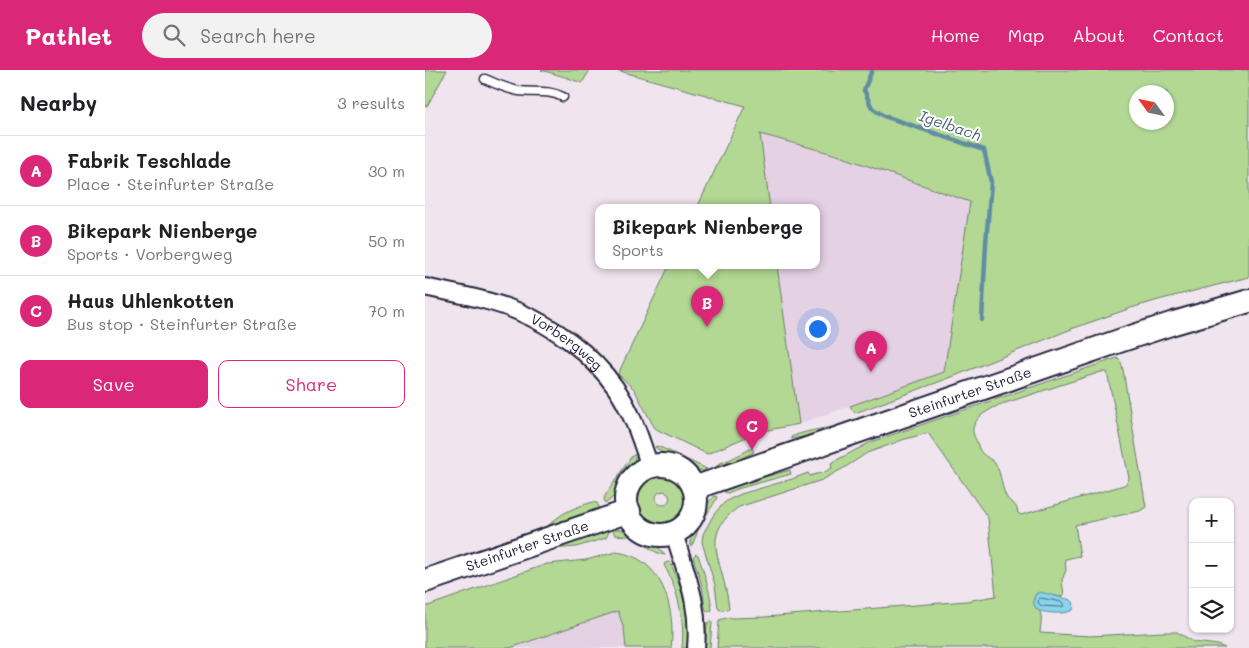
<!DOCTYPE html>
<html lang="en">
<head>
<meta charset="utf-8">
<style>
	body { margin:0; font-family:Mali,sans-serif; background:#f2f2f2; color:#202124 }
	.controls { position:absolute; right:15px; bottom:15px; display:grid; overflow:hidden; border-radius:10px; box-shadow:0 1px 4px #0004 }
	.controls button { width:45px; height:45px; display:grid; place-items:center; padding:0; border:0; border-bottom:1px solid #e0e0e0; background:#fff; color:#202124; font:25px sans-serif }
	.compass { position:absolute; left:704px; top:15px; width:45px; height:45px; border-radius:50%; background:#fff; box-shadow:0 1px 4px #0004; rotate:303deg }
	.you { position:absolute; left:392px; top:258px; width:18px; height:18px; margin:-12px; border:4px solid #fff; border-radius:50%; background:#1a73e8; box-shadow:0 0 0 8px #1a73e833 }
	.badge { display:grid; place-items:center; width:32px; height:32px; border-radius:50%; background:#db2777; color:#fff; font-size:16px; font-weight:700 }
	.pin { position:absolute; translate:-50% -41px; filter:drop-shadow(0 1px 2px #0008) }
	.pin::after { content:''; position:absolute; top:26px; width:18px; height:15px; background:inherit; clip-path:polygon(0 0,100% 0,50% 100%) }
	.popup { position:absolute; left:170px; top:134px; width:225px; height:65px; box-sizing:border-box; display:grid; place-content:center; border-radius:10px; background:#fff; filter:drop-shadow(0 1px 4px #0005); font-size:16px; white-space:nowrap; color:#757577 }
	.popup b { font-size:19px; color:#202124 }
	.popup::after { content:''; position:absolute; left:50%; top:100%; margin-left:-10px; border:10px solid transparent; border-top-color:#fff }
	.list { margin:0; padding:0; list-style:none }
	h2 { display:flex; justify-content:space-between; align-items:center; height:65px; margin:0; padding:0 20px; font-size:21px }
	h2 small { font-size:16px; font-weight:400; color:#757577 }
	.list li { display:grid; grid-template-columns:32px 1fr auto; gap:15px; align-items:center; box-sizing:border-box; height:70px; padding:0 20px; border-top:1px solid #e0e0e0 }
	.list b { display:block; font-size:19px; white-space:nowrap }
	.list p { margin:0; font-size:16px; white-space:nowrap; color:#757577 }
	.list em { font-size:16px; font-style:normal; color:#757577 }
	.actions { display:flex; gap:10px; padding:15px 20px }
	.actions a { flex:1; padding:11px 0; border:1px solid #db2777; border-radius:10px; text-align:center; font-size:18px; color:#db2777 }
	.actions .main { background:#db2777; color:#fff }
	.icon { flex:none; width:28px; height:28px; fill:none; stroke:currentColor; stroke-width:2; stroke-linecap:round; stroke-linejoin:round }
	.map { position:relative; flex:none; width:824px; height:578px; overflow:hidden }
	header { display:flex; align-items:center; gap:30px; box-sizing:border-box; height:70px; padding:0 25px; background:#db2777; color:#fff }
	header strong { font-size:24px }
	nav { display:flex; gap:28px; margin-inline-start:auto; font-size:18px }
	.search { width:350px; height:45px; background:#f2f2f2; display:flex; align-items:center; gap:12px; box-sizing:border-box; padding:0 18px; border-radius:28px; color:#757577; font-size:19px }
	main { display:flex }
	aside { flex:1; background:#fff }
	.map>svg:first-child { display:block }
	.built { fill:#e5d1e4 }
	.green { fill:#b2d894; stroke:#6a7d68; fill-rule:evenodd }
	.water { fill:#89d4ea; stroke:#608da4 }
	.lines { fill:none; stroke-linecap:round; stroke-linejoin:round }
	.shore { stroke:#4b6981; stroke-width:1 }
	.stream { stroke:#608da4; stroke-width:4.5 }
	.service-casing { stroke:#22223b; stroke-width:11 }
	.minor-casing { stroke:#22223b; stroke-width:20 }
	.secondary-casing { stroke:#22223b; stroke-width:26 }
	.service { stroke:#fff; stroke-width:8 }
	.minor { stroke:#fff; stroke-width:16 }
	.secondary { stroke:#fff; stroke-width:22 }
	.labels { text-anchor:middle; stroke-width:4; stroke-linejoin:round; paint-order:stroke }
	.street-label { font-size:14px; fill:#22223b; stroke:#fff }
	.water-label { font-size:15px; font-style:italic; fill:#466078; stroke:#fff }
</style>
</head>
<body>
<header>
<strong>Pathlet</strong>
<div class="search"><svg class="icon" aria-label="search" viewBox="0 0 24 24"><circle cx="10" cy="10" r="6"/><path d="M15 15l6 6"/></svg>Search here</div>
<nav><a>Home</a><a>Map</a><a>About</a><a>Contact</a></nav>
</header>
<main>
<aside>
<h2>Nearby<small>3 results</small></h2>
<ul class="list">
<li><span class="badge">A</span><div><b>Fabrik Teschlade</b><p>Place · Steinfurter Straße</p></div><em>30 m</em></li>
<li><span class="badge">B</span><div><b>Bikepark Nienberge</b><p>Sports · Vorbergweg</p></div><em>50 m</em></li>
<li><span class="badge">C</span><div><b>Haus Uhlenkotten</b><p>Bus stop · Steinfurter Straße</p></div><em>70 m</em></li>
</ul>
<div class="actions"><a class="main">Save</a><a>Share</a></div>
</aside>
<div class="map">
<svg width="824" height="578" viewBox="0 0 824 578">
	<rect width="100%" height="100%" fill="#f0e4ef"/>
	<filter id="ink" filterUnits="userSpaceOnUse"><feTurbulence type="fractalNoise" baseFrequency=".02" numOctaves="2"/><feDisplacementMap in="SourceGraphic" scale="10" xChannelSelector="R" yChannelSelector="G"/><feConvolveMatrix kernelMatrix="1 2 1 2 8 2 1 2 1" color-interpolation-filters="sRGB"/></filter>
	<g filter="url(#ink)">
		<path class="built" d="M335 64 412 85 545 132 519 302 374 354 352 196H391V138H345Z
			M193 540 199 559 201 578H85Z"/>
		<path class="green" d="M0 0H22L2 36H0Z
			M116 0H165L157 13 140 7Z
			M191 0H824V207L737 229 706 238 649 258 527 307 430 343 425 336 519 302 545 132 412 85 335 64 345 138H272L320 36ZM712 22H742V52H712Z
			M244 196H352L374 354 333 362 282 384 233 360 229 357 209 319 193 304Z
			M692 288 696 292 698 300 721 437 715 441 650 455 655 486 640 489 641 500 637 510 639 525 635 527 612 523C603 533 615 537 616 546 617 551 615 558 615 563L665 566 738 562H752L769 572 793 575 800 578H292L294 550 305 547V548L340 547 541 531 571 526 563 448 503 363 480 369 442 383 419 398 397 410 314 437C303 444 293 455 291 469 290 480 294 493 297 504 300 515 303 527 304 539L295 540 293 538 290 515 277 472 278 464 289 444 299 433 305 429 316 424 367 409 383 403 385 406 395 403 396 404 407 398 406 393 446 372ZM676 302H682L704 408 702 413 699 415 596 445 593 443C591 432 588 436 582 428 576 418 577 405 571 395 568 389 561 388 557 383 554 380 553 376 552 372 550 368 547 362 548 358 551 346 564 340 574 335Z
			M410 357 403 362 367 369 366 367C377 362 397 358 410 357Z
			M231 376 235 377 282 399 278 401 270 399 241 385 230 377Z
			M327 378 329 382 307 393 292 399 291 397 293 394 306 389Z
			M210 384V389L208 395 196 414 192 423 184 431 180 433 179 429 181 424 206 387Z
			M365 400 366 404 312 419 303 423 299 422 300 419 304 417Z
			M230 401C267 396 279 448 244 458 208 468 190 415 230 401ZM239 421 243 424 245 428 242 434C235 437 231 433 231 426L234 422Z
			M290 426 292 427 291 430C284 442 275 452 271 466 269 470 269 473 266 476 263 461 279 435 290 426Z
			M168 432 172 433 174 437 173 438 163 443 122 457C135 443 150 437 168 432Z
			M189 459C204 458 233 473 240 485 229 484 218 472 207 467 201 465 196 466 190 465L188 461Z
			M182 460 183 464 181 468 151 477 128 479Z
			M191 482C238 487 251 539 246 578H201L199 559 193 541 85 578H0V537L122 494 161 490Z
			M271 484 273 485C279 503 285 520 287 540L286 541H282L280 538 277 515 268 487Z
			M244 492H245C258 520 265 548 262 578H257C260 550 253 520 239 495L240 493Z
			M286 551 287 553 285 578H280L282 553Z"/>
		<path class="water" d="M615 522 646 530 649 533 648 540C639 545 624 543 614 541 608 536 607 530 611 524Z"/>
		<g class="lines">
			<path class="shore" d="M616 528 637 532 639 536 635 537 616 536 613 532 614 529Z"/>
			<path class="stream" d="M447 0 439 20 447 38 459 46 559 80 566 112 561 173 557 250"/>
			<defs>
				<path id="service" d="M60 9C71 14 82 19 94 21 110 23 122 19 138 27"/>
				<g id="minor">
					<path id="s1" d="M0 217C31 224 63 229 92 241 130 257 166 283 190 317 207 341 216 370 225 397"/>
					<path d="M249 463C261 504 275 534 271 578"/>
				</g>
				<g id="secondary">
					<circle cx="236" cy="430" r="35"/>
					<path id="s2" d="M269 418 697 270 749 253 824 231"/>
					<path id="s3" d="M0 511 204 441"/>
				</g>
			</defs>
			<use href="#service" class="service-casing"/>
			<use href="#minor" class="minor-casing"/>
			<use href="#secondary" class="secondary-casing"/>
			<use href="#service" class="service"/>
			<use href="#minor" class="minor"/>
			<use href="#secondary" class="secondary"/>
		</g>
	</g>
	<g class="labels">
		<g class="street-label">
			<text dy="5" stroke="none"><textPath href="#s1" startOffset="154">Vorbergweg</textPath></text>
			<text dy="5" stroke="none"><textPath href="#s2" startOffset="292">Steinfurter Straße</textPath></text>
			<text dy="5" stroke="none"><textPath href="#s3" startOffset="108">Steinfurter Straße</textPath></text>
		</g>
		<g class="water-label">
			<text transform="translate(525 56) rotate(19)" y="5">Igelbach</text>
		</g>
	</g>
</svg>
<div class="controls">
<button>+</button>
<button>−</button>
<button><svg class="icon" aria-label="layers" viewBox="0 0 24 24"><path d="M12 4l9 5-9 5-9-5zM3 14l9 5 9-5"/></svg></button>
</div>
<svg class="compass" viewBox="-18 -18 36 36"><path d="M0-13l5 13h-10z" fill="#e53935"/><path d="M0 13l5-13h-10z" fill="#757577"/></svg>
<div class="you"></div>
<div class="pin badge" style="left:446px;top:302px">A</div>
<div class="pin badge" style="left:282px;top:257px">B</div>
<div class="popup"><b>Bikepark Nienberge</b>Sports</div>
<div class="pin badge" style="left:327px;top:380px">C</div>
</div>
</main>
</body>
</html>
